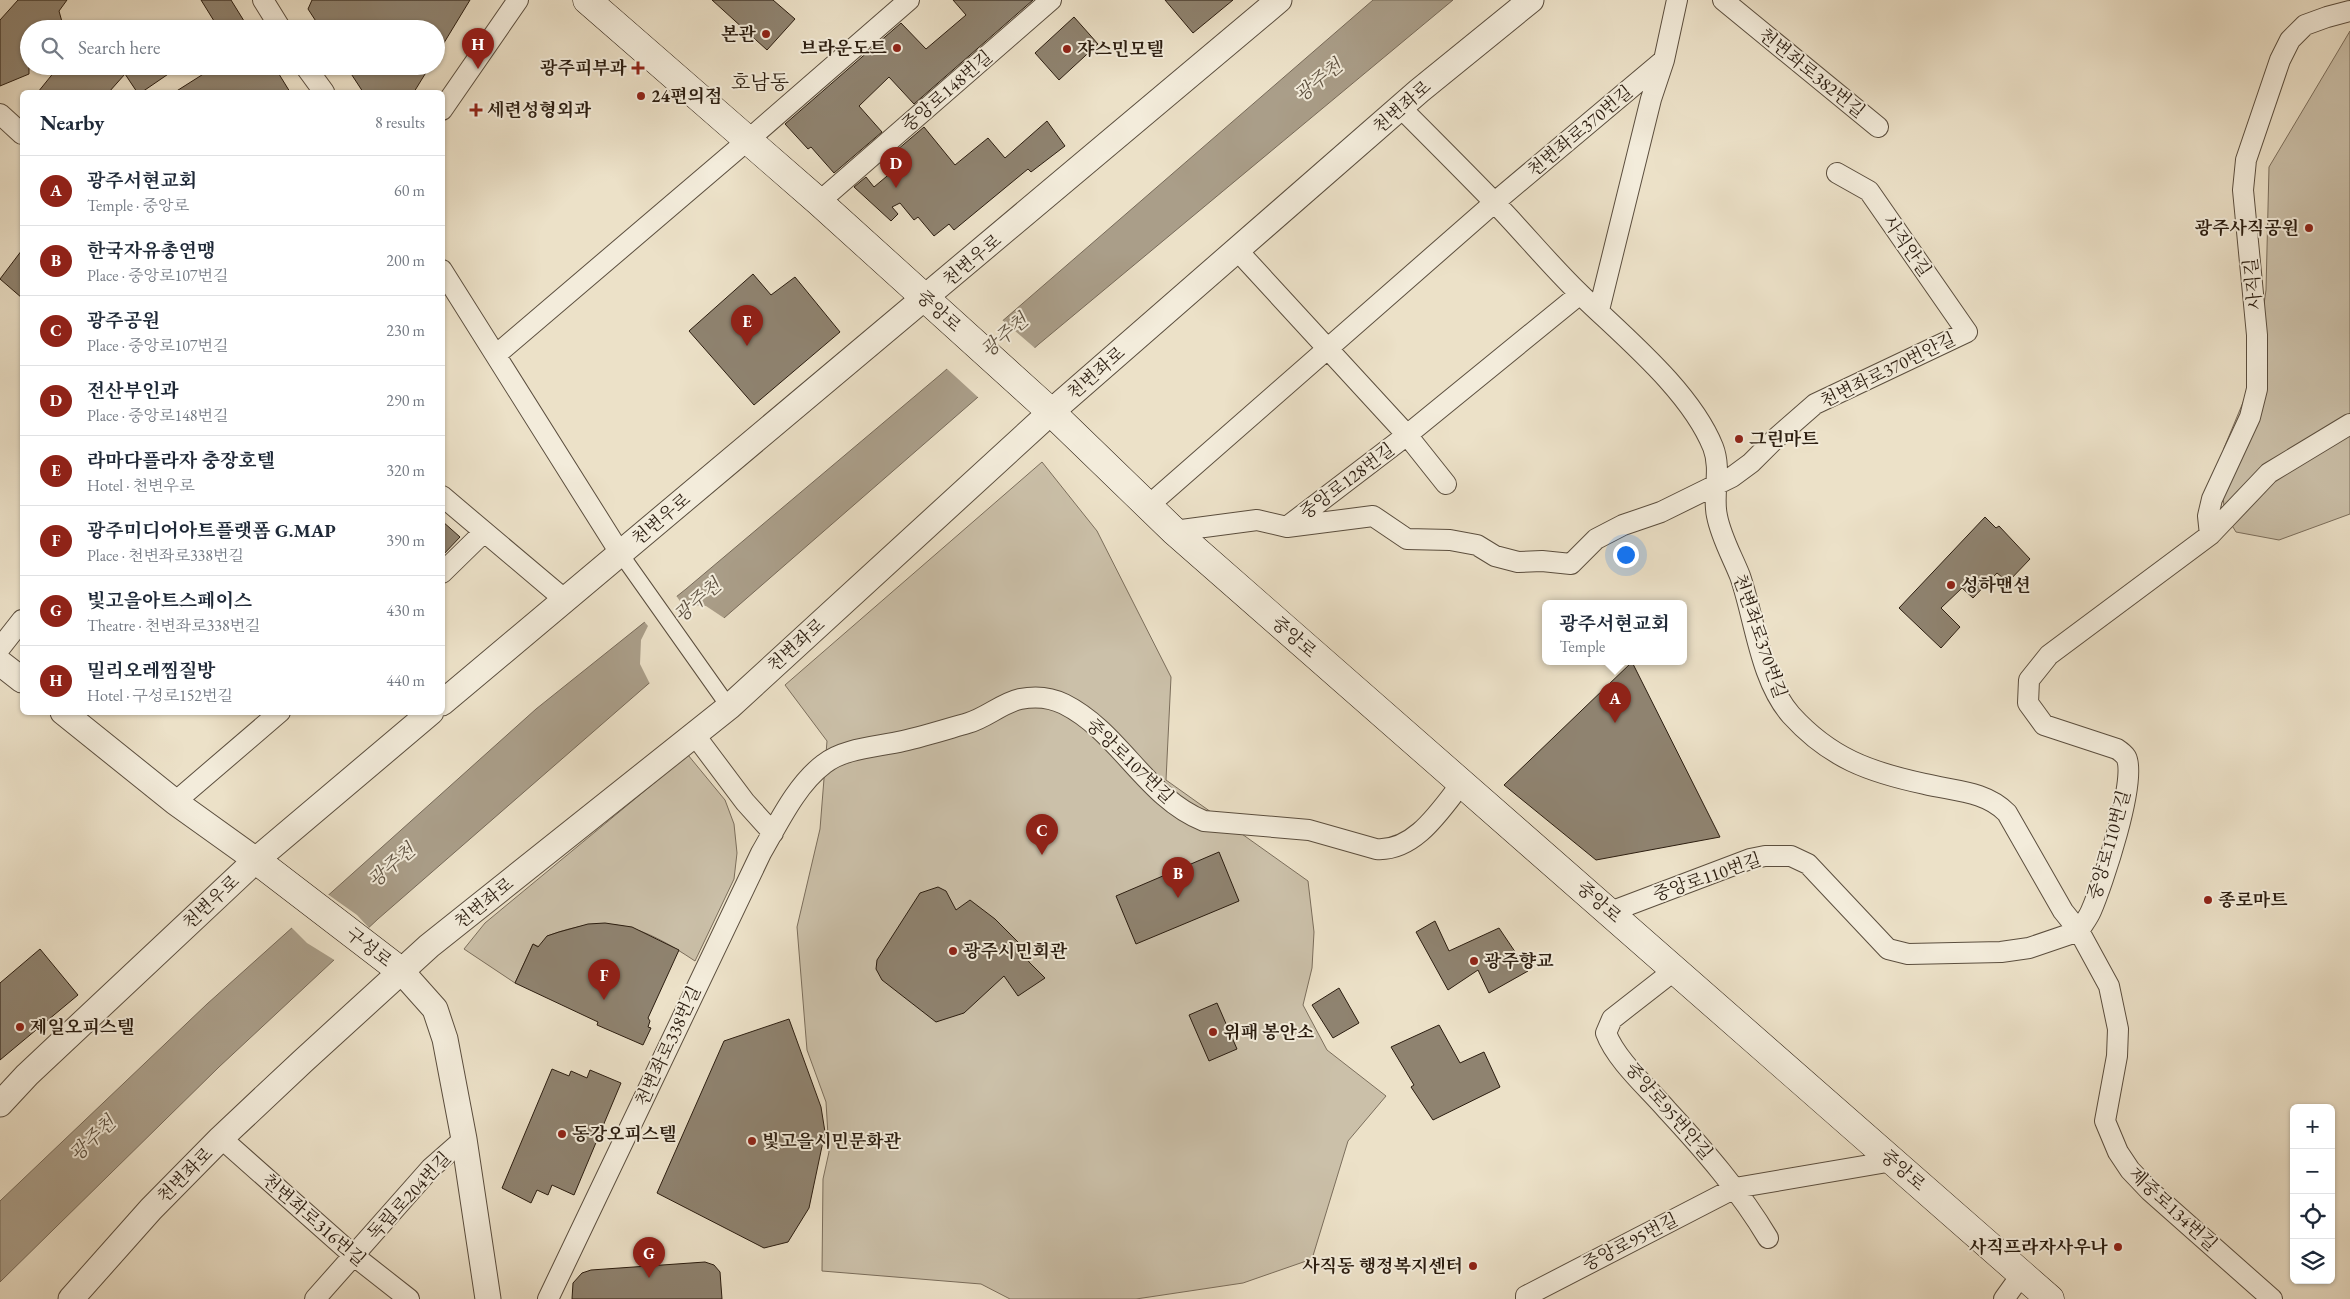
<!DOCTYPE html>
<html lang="en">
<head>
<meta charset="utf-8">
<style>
	body { margin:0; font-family:"EB Garamond","Noto Serif KR",serif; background:#f6f6f7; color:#1f2937 }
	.controls { position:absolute; right:15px; bottom:15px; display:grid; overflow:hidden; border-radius:8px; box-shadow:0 1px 4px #0004 }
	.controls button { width:45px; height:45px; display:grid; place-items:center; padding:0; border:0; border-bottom:1px solid #e0e1e3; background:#fff; color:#1f2937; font:25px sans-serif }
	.you { position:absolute; left:1625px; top:554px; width:18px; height:18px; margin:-12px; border:4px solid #fff; border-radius:50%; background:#1a73e8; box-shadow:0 0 0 8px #1a73e833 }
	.badge { display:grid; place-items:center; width:32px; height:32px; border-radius:50%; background:#8f2418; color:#fff; font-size:16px; font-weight:700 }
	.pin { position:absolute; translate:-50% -41px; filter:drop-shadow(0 1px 2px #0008) }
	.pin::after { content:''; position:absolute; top:26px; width:18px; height:15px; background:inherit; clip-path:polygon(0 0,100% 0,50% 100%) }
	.popup { position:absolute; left:1542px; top:600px; width:145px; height:65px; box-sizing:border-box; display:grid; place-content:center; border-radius:8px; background:#fff; filter:drop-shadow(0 1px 4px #0005); font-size:16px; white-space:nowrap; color:#747a83 }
	.popup b { font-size:19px; color:#1f2937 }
	.popup::after { content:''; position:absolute; left:50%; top:100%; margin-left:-10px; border:10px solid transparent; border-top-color:#fff }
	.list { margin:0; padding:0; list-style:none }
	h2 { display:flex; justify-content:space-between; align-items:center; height:65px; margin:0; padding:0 20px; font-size:21px }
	h2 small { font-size:16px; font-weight:400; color:#747a83 }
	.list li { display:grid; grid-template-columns:32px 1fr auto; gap:15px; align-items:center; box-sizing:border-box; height:70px; padding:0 20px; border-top:1px solid #e0e1e3 }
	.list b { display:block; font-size:19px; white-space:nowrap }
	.list p { margin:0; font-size:16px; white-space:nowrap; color:#747a83 }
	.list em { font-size:16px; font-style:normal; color:#747a83 }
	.icon { flex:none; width:28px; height:28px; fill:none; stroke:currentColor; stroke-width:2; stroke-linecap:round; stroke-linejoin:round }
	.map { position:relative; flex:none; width:2350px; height:1299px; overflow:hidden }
	.search { position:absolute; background:#fff; box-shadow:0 1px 4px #0004; left:20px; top:20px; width:425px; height:55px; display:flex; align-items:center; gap:12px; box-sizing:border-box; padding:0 18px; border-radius:28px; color:#747a83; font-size:19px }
	.panel { position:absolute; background:#fff; box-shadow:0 1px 4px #0004; left:20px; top:90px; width:425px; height:625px; border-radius:8px }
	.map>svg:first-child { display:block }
	.green { fill:#cbc0a9; stroke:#7b6e5c }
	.water { fill:#aa9e89; stroke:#776a59 }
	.pier { fill:#ece1c8 }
	.building { fill:#8f8370; stroke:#2b1d10 }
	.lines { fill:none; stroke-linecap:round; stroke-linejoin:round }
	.pedestrian-casing { stroke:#5b4e3e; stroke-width:17 }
	.minor-casing { stroke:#5b4e3e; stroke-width:22 }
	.tertiary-casing { stroke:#5b4e3e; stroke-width:27 }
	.secondary-casing { stroke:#2b1d10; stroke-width:29 }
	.pedestrian { stroke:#f3ecdb; stroke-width:15 }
	.minor { stroke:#f3ecdb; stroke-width:20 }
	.tertiary { stroke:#f3ecdb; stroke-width:25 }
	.secondary { stroke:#f3ecdb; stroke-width:28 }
	.poi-dot { fill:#8f2418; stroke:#f3ecdb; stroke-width:2 }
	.labels { text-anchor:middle; stroke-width:4; stroke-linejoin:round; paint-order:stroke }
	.poi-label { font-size:18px; font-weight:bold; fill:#2b1d10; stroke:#f3ecdb; text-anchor:start }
	.street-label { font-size:18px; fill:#2b1d10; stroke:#f3ecdb }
	.water-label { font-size:19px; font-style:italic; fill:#5e5140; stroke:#f3ecdb }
	.quarter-label { font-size:20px; fill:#2b1d10; stroke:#f3ecdb }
</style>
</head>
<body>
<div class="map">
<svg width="2350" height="1299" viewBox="0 0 2350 1299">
	<rect width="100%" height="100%" fill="#ece1c8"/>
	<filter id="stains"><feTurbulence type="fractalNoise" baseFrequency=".004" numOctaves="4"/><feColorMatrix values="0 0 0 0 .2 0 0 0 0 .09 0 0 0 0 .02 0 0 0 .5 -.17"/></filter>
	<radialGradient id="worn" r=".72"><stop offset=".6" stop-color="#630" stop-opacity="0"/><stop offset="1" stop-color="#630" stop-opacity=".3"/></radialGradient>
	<path class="green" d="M2350 31V514L2279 540 2236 532 2225 514 2220 474 2224 448 2254 376 2266 290 2269 167Z
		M1042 462 1097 531 1171 677 1166 780 1308 881 1314 932 1312 968 1303 1005 1327 1050 1386 1096 1348 1141 1312 1259 1243 1283 1136 1299H1010L981 1284 822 1271 823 1179 829 1152 826 1102 807 1050 797 927 820 829 827 741 785 685Z
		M688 755 725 800 734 824 737 853 734 879 695 961C641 925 609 913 547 936L540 947 533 944 515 983 464 949 485 923Z"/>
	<path class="water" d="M1373 0H1453L1039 344 378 919 219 1067 0 1282V1201L207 1004 536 709 686 589 940 375Z"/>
	<path class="pier" d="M1001 319 1036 349 980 399 945 367Z
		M675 594 682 604 706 606 727 620 651 686 640 664 641 640 648 626 643 620Z
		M326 893 357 915 370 929 336 961 307 943 290 926Z"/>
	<path class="building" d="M18 0H67L59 11 64 29H29V74L0 86V20Z
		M201 0H231L249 29H219Z
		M312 0H470L436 56V29H321L308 9Z
		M712 0H773L795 19 767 50Z
		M953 0H1033L914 104 889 77 859 106 882 132 834 173 811 147 808 149 785 124 901 23 926 49 966 15Z
		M1165 0H1233L1193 33Z
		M1074 17 1098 44 1059 80 1035 53Z
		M59 66H180L142 92H137L125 74 109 92H38Z
		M216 66H274L290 92H175Z
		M346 66H430L414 92H363Z
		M1047 121 1065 146 1031 172 1028 169 954 230 949 224 934 236 918 217 914 220 900 203 892 207 898 214 891 221 854 187 866 177 874 187 899 166 890 156 924 127 955 165 988 138 1005 158Z
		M22 250V298L0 279Z
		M753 274 771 295 795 277 840 332 754 405 689 331Z
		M1985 517 1996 528 1999 526 2030 559 2008 582 1997 573 1973 598 1962 588 1941 608 1960 627 1941 648 1899 608Z
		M442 521 460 537 442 556Z
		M1632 662 1720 837 1596 860 1504 785Z
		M1219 852 1239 901 1136 944 1116 896Z
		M938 887 946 891 956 910 970 900 995 919 1018 942 1029 962 1045 978 1018 996 1004 976 964 1013 936 1022 882 980 876 969 877 960 920 893Z
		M1435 921 1449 951 1499 928 1528 971 1489 993 1478 970 1448 990 1416 932Z
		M605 923 632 927 679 950 648 1018 650 1021 648 1027 651 1028 643 1045 597 1025 598 1022 515 983 533 944 538 947 547 936 559 932 588 924Z
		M40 949 78 995 0 1060V983Z
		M1339 988 1359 1023 1333 1038 1312 1005Z
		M1217 1003 1237 1049 1209 1061 1189 1015Z
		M789 1019 821 1107 825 1132 809 1208 788 1242 764 1248 657 1193 724 1041Z
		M1439 1025 1460 1063 1484 1052 1500 1087 1433 1120 1411 1087 1414 1085 1391 1047Z
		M552 1069 569 1076 571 1071 587 1078 590 1070 621 1083 574 1195 552 1185 548 1195 537 1190 531 1203 502 1188Z
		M705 1262 714 1265 720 1272 722 1299H572L573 1283 582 1273 591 1270Z"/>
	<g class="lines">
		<defs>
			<path id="pedestrian" d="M620 553 729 707"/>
			<path id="minor" d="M263 0 281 29
				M1723 0 1878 127
				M305 66 324 92
				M1401 108C1432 139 1464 171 1495 203 1524 233 1550 265 1580 294 1623 336 1690 390 1713 447 1722 470 1712 494 1717 516 1721 537 1732 556 1740 576 1755 619 1760 680 1791 715 1830 758 1869 772 1925 784 1954 791 1986 791 2007 813L2063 911 2079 931 2109 986 2118 1029 2117 1056 2105 1121 2118 1152 2130 1170 2150 1191 2272 1299
				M442 110 518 0
				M0 114 22 134
				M819 202 1051 0
				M1237 250 1407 435 1446 484
				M442 270 620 553
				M1599 310 1651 99 1664 60 1677 0
				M497 354 748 140 909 0
				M442 496 564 599
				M1148 506 1495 202 1664 60
				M1288 526 1407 435 1580 294
				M1174 531 1257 520 1287 527 1373 516 1407 539 1450 540 1477 545 1495 556 1518 562 1542 561 1571 564 1596 539 1623 525 1661 512 1732 477 1751 463 1775 439 1815 404 1967 332 1869 191 1837 173
				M2210 535 2208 516 2212 499 2250 417 2257 389V335L2243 190 2246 160 2280 60 2290 40 2305 25 2327 17 2350 11
				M442 573 484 532
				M0 648 22 620
				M694 734 745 802 773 833
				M175 802 280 712
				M1610 912 1750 859 1765 856H1791L1808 864 1888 949 1908 954 2001 952 2029 948 2079 931C2083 924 2088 918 2091 911 2102 886 2138 779 2126 757 2124 754 2120 751 2117 749L2044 725 2028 703 2029 680 2049 655 2210 535 2269 473 2350 424
				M1676 969 1612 1019 1606 1033C1616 1060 1648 1088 1667 1110 1704 1150 1740 1191 1768 1238
				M221 1138 353 1255 409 1299
				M315 1299 431 1168 464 1139
				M548 1299 761 853C778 824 796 785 824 764 844 748 878 747 903 741 925 736 947 729 968 723 986 718 1002 703 1020 699 1035 696 1050 697 1064 704 1120 732 1146 798 1204 821L1309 830 1376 849C1414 852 1440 811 1461 784
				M1526 1299V1296L1735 1188 1893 1161
				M2004 1299 2022 1274"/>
			<path id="tertiary" d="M0 663 22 680
				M442 703 1279 0
				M63 712 175 802 256 860
				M402 972 435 1009 445 1039 464 1139 488 1299
				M0 1104 27 1075 256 860 431 712
				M71 1299 151 1209 221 1138 303 1061 429 946 729 707 1051 412 1419 91 1531 0"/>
			<path id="secondary" d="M587 0 819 202 1051 412 1174 531 2050 1299
				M256 860 402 972"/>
		</defs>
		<use href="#pedestrian" class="pedestrian-casing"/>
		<use href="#minor" class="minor-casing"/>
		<use href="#tertiary" class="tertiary-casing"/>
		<use href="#secondary" class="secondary-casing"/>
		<use href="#pedestrian" class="pedestrian"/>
		<use href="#minor" class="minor"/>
		<use href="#tertiary" class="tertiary"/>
		<use href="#secondary" class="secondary"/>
	</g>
	<g class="poi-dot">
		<circle cx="766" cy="34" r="5"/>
		<circle cx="897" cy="48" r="5"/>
		<circle cx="1067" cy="49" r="5"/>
		<path d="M635.5 60.5h5v5h5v5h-5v5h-5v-5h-5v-5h5z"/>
		<circle cx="641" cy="96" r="5"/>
		<path d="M473.5 102.5h5v5h5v5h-5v5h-5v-5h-5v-5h5z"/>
		<circle cx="2309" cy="228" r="5"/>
		<circle cx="1739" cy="439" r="5"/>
		<circle cx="1951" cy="585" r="5"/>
		<circle cx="2208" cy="900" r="5"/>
		<circle cx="953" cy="951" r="5"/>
		<circle cx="1474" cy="961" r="5"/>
		<circle cx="20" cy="1027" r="5"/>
		<circle cx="1213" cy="1032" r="5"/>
		<circle cx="562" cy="1134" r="5"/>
		<circle cx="752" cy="1141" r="5"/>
		<circle cx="2118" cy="1247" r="5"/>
		<circle cx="1473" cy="1266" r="5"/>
	</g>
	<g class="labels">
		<g class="poi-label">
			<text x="756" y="40" text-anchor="end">본관</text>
			<text x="887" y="54" text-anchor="end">브라운도트</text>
			<text x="1077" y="55">쟈스민모텔</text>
			<text x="627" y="74" text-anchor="end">광주피부과</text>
			<text x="651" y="102">24편의점</text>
			<text x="487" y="116">세련성형외과</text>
			<text x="2299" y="234" text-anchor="end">광주사직공원</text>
			<text x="1749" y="445">그린마트</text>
			<text x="1961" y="591">성하맨션</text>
			<text x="2218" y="906">종로마트</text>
			<text x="963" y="957">광주시민회관</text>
			<text x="1484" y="967">광주향교</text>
			<text x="30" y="1033">제일오피스텔</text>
			<text x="1223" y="1038">위패 봉안소</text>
			<text x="572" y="1140">동강오피스텔</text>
			<text x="762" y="1147">빛고을시민문화관</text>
			<text x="2108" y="1253" text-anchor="end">사직프라자사우나</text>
			<text x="1463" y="1272" text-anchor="end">사직동 행정복지센터</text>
		</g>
		<g class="street-label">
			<text transform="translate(1812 73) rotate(39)" y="6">천변좌로382번길</text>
			<text transform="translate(947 91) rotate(-41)" y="6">중앙로148번길</text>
			<text transform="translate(1402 107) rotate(-41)" y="6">천변좌로</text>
			<text transform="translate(1580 131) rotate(-40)" y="6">천변좌로370번길</text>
			<text transform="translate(1907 246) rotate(55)" y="6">사직안길</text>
			<text transform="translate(972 260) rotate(-40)" y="6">천변우로</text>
			<text transform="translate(2253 284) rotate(-96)" y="6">사직길</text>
			<text transform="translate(939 311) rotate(42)" y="6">중앙로</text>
			<text transform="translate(1888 370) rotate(-26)" y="6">천변좌로370번안길</text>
			<text transform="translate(1096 373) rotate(-41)" y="6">천변좌로</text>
			<text transform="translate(1347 481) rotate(-37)" y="6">중앙로128번길</text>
			<text transform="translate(661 519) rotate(-40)" y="6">천변우로</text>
			<text transform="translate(1760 636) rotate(71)" y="6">천변좌로370번길</text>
			<text transform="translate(1294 637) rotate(41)" y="6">중앙로</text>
			<text transform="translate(796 645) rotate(-42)" y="6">천변좌로</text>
			<text transform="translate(1130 761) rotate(44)" y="6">중앙로107번길</text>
			<text transform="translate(2109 845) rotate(-74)" y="6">중앙로110번길</text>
			<text transform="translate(1707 877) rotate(-19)" y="6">중앙로110번길</text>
			<text transform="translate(211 902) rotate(-43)" y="6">천변우로</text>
			<text transform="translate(1599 902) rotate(41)" y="6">중앙로</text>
			<text transform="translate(484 903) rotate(-39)" y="6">천변좌로</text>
			<text transform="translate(369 947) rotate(38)" y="6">구성로</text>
			<text transform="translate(668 1046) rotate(-65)" y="6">천변좌로338번길</text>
			<text transform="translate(1669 1111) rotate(49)" y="6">중앙로95번안길</text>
			<text transform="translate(1903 1170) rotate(41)" y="6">중앙로</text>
			<text transform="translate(185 1175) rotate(-45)" y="6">천변좌로</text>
			<text transform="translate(409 1196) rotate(-47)" y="6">독립로204번길</text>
			<text transform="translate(2173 1209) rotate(43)" y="6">제중로134번길</text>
			<text transform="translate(314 1220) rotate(41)" y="6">천변좌로316번길</text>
			<text transform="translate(1630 1242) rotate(-27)" y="6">중앙로95번길</text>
		</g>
		<g class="water-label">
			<text transform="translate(1318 80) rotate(-39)" y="7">광주천</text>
			<text transform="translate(1004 335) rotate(-41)" y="7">광주천</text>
			<text transform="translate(697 600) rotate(-41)" y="7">광주천</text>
			<text transform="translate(391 865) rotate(-41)" y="7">광주천</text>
			<text transform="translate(92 1138) rotate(-44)" y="7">광주천</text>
		</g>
		<g class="quarter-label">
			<text x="760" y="89">호남동</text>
		</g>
	</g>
	<rect width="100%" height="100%" filter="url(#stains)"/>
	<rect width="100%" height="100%" fill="url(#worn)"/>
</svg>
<div class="controls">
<button>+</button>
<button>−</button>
<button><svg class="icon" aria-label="locate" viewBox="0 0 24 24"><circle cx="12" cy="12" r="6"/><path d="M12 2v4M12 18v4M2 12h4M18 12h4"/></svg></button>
<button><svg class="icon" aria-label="layers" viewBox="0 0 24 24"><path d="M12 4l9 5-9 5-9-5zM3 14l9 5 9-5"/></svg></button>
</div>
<div class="you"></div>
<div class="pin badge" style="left:1615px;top:723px">A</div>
<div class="popup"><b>광주서현교회</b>Temple</div>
<div class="pin badge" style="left:1178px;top:898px">B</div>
<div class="pin badge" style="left:1042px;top:855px">C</div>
<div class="pin badge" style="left:896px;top:188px">D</div>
<div class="pin badge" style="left:747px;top:346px">E</div>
<div class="pin badge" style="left:604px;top:1000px">F</div>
<div class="pin badge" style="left:649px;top:1278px">G</div>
<div class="pin badge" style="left:478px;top:69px">H</div>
<div class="search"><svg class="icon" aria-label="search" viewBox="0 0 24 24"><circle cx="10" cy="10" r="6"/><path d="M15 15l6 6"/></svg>Search here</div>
<section class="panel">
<h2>Nearby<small>8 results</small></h2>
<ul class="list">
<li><span class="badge">A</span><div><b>광주서현교회</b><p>Temple · 중앙로</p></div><em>60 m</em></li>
<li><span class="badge">B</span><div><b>한국자유총연맹</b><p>Place · 중앙로107번길</p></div><em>200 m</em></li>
<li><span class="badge">C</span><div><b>광주공원</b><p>Place · 중앙로107번길</p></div><em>230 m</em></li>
<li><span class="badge">D</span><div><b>전산부인과</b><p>Place · 중앙로148번길</p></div><em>290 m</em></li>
<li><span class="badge">E</span><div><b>라마다플라자 충장호텔</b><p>Hotel · 천변우로</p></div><em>320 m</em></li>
<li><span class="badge">F</span><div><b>광주미디어아트플랫폼 G.MAP</b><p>Place · 천변좌로338번길</p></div><em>390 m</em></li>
<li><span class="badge">G</span><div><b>빛고을아트스페이스</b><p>Theatre · 천변좌로338번길</p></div><em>430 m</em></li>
<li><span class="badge">H</span><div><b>밀리오레찜질방</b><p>Hotel · 구성로152번길</p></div><em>440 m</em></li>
</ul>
</section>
</div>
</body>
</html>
